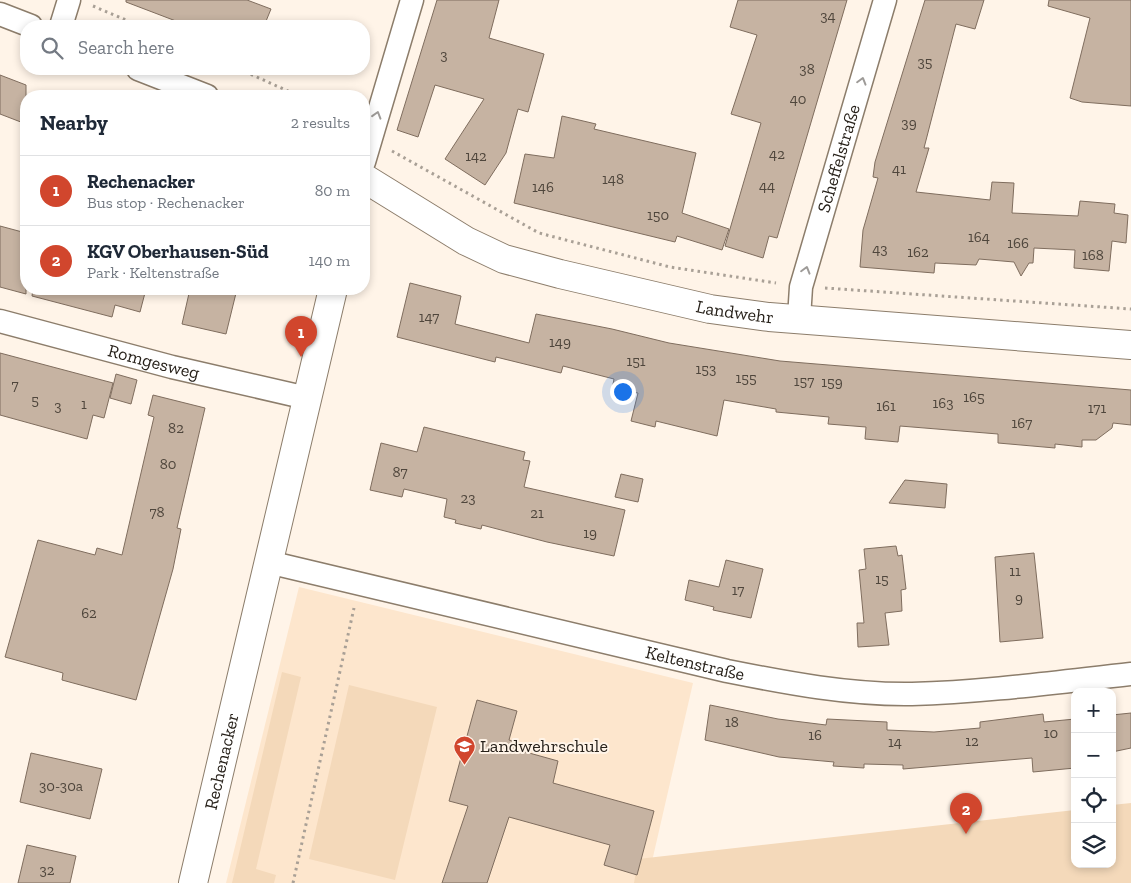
<!DOCTYPE html>
<html lang="en">
<head>
<meta charset="utf-8">
<style>
	body { margin:0; font-family:"Zilla Slab",serif; background:#f6f6f7; color:#1f2937 }
	.controls { position:absolute; right:15px; bottom:15px; display:grid; overflow:hidden; border-radius:10px; box-shadow:0 2px 8px #0003 }
	.controls button { width:45px; height:45px; display:grid; place-items:center; padding:0; border:0; border-bottom:1px solid #e0e1e3; background:#fff; color:#1f2937; font:25px sans-serif }
	.you { position:absolute; left:622px; top:391px; width:18px; height:18px; margin:-12px; border:4px solid #fff; border-radius:50%; background:#1a73e8; box-shadow:0 0 0 8px #1a73e833 }
	.badge { display:grid; place-items:center; width:32px; height:32px; border-radius:50%; background:#d1462d; color:#fff; font-size:16px; font-weight:700 }
	.pin { position:absolute; translate:-50% -41px; filter:drop-shadow(0 1px 2px #0008) }
	.pin::after { content:''; position:absolute; top:26px; width:18px; height:15px; background:inherit; clip-path:polygon(0 0,100% 0,50% 100%) }
	.list { margin:0; padding:0; list-style:none }
	h2 { display:flex; justify-content:space-between; align-items:center; height:65px; margin:0; padding:0 20px; font-size:21px }
	h2 small { font-size:16px; font-weight:400; color:#747a83 }
	.list li { display:grid; grid-template-columns:32px 1fr auto; gap:15px; align-items:center; box-sizing:border-box; height:70px; padding:0 20px; border-top:1px solid #e0e1e3 }
	.list b { display:block; font-size:19px; white-space:nowrap }
	.list p { margin:0; font-size:16px; white-space:nowrap; color:#747a83 }
	.list em { font-size:16px; font-style:normal; color:#747a83 }
	.icon { flex:none; width:28px; height:28px; fill:none; stroke:currentColor; stroke-width:2; stroke-linecap:round; stroke-linejoin:round }
	.map { position:relative; flex:none; width:1131px; height:883px; overflow:hidden }
	.search { position:absolute; background:#fff; box-shadow:0 2px 8px #0003; left:20px; top:20px; width:350px; height:55px; display:flex; align-items:center; gap:12px; box-sizing:border-box; padding:0 18px; border-radius:20px; color:#747a83; font-size:19px }
	.panel { position:absolute; background:#fff; box-shadow:0 2px 8px #0003; left:20px; top:90px; width:350px; height:205px; border-radius:20px }
	.map>svg:first-child { display:block }
	.built { fill:#fde6cd }
	.garden { fill:#f4d9ba }
	.building { fill:#c6b3a2; stroke:#7f6d5e }
	.lines { fill:none; stroke-linecap:round; stroke-linejoin:round }
	.minor-casing { stroke:#8c7d6b; stroke-width:25 }
	.tertiary-casing { stroke:#8c7d6b; stroke-width:30 }
	.path { stroke:#a9a096; stroke-width:3; stroke-dasharray:2.5 4; stroke-linecap:butt }
	.minor { stroke:#fff; stroke-width:22 }
	.tertiary { stroke:#fff; stroke-width:28 }
	.oneway { stroke:#9e9b98 }
	.labels { text-anchor:middle; stroke-width:4; stroke-linejoin:round; paint-order:stroke }
	.number-label { font-size:15px; fill:#4f463c }
	.street-label { font-size:18px; fill:#27211a; stroke:#fff4e8 }
	.poi-label { font-size:18px; fill:#27211a; stroke:#fff4e8; text-anchor:start }
</style>
</head>
<body>
<div class="map">
<svg width="1131" height="883" viewBox="0 0 1131 883">
	<rect width="100%" height="100%" fill="#fff4e8"/>
	<path class="built" d="M299 587 693 683 647 883H226Z"/>
	<path class="garden" d="M282 672 301 677 256 869 276 875 274 883H232Z
		M349 685 437 707 395 880 309 859Z
		M1131 803V883H634L638 859 1075 810V864H1112V805Z"/>
	<path class="building" d="M126 0H247L271 9 264 26H189L126 2Z
		M437 0H499L489 38 544 54 528 112 518 109 506 153 485 185 445 159 484 99 435 85 418 137 397 130Z
		M738 0H847L777 238 769 236 763 258 725 246 761 123 731 114 757 35 730 27Z
		M925 0H984L975 29 956 24 924 148H929L916 192 990 200 992 182 1014 183 1012 213 1078 216 1080 201 1115 204 1114 213 1128 215 1126 243 1112 241 1109 271 1074 268 1075 250 1034 248 1033 263H1029L1021 276 1014 262 979 259 976 265 935 263 934 273 860 267 863 230 878 178 873 177 875 162Z
		M1049 0H1131V106L1082 102 1070 98 1090 18 1048 6Z
		M0 75 26 85V124L0 114Z
		M562 116 596 124 594 129 696 153 682 213 729 229 722 250 677 236 675 242 514 203 525 154 554 158Z
		M0 226 26 233V294L0 287Z
		M410 283 461 296 455 324 529 343 536 314 612 329 669 343 780 361 1131 390V425L1113 423 1112 428 1096 440H1082V447L1055 444V448L998 443V434L900 426 898 442 865 439 866 427 828 424 829 417 776 412V409L724 400 717 436 656 421 655 427 631 421 638 393 612 389 614 379 563 366 561 373 496 357 495 362 397 337Z
		M33 289H146L140 312 115 305 112 317 32 296Z
		M190 289H237L226 334 182 324Z
		M0 353 113 383 104 418 93 415 87 439 0 415Z
		M116 374 137 380 131 404 110 398Z
		M153 395 205 408 177 528 181 529 173 569 136 700 62 680 63 673 5 657 38 540 95 555 97 548 122 555 154 417 148 415Z
		M424 427 525 452 523 460 530 461 524 487 625 510 614 556 547 542 482 525 481 529 455 523 456 520 444 517 447 499 404 489 402 497 370 490 381 443 417 452Z
		M621 474 643 479 638 502 615 497Z
		M905 480 947 484 945 508 889 503Z
		M896 546 898 556 902 555 906 589 901 590 902 611 885 613 889 645 858 647 857 623H864L859 570 866 569 864 549Z
		M1034 553 1043 638 1000 642 995 557Z
		M726 560 763 569 751 618 713 610 714 607 685 600 689 580 719 587Z
		M477 700 517 711 509 740 523 744 522 751 558 761 553 783 654 811 637 875 604 865 610 845 509 817 487 883H442L468 806 449 801Z
		M710 705 778 719 826 725 827 719 887 722V730L934 732 980 728V722L1043 714 1044 722 1075 719V768L1033 772 1032 758 903 769V765L864 764V768L833 766 834 762 779 757 705 740Z
		M1131 713V748L1112 752V715Z
		M31 753 102 769 90 819 20 802Z
		M27 845 76 856 70 883H18Z"/>
	<g class="lines">
		<defs>
			<g id="minor">
				<path d="M0 14 31 26"/>
				<path d="M61 26 69 0"/>
				<path d="M138 69 207 96"/>
				<path d="M364 162 412 0"/>
				<path id="s1" d="M799 318 801 287 885 0"/>
				<path id="s2" d="M0 321 172 367 307 398"/>
				<path id="s3" d="M268 562 727 671C787 683 850 695 912 694 985 692 1058 682 1131 674"/>
			</g>
			<g id="tertiary">
				<path id="s4" d="M364 178 466 241 504 259 560 274 710 309 769 317 1131 345"/>
				<path id="s5" d="M193 883 333 289"/>
			</g>
		</defs>
		<use href="#minor" class="minor-casing"/>
		<use href="#tertiary" class="tertiary-casing"/>
		<path class="path" d="M93 6 140 26
			M239 69 299 96
			M392 151 539 233 670 267 776 283
			M825 288 1131 309
			M293 883 354 608"/>
		<use href="#minor" class="minor"/>
		<use href="#tertiary" class="tertiary"/>
	</g>
	<defs><path id="oneway-chevron" d="M-2-3.5L2.5 0L-2 3.5" fill="none" stroke-width="1.6" stroke-linecap="round" stroke-linejoin="round" transform="scale(1.25)"/></defs>
	<g class="oneway">
		<use href="#oneway-chevron" transform="translate(862 81) rotate(-74)"/>
		<use href="#oneway-chevron" transform="translate(377 115) rotate(-73)"/>
		<use href="#oneway-chevron" transform="translate(806 270) rotate(-74)"/>
	</g>
	<defs>
		<symbol id="school-pin" viewBox="-11 -11 22 30"><path d="M0 17L-7.5 6A9.5 9.5 0 1 1 7.5 6Z" fill="#d1462d" stroke="#fff4e8"/><path d="M0-5L7-2L0 1L-7-2ZM-4 1L0 2.5L4 1V4Q0 6-4 4Z" fill="#fff"/></symbol>
	</defs>
	<g fill-rule="evenodd">
		<use href="#school-pin" x="452" y="734" width="25" height="34"/>
	</g>
	<g class="labels">
		<g class="number-label">
			<text x="828" y="21">34</text>
			<text x="444" y="60">3</text>
			<text x="925" y="67">35</text>
			<text x="807" y="74">38</text>
			<text x="798" y="104">40</text>
			<text x="909" y="128">39</text>
			<text x="777" y="159">42</text>
			<text x="476" y="161">142</text>
			<text x="899" y="174">41</text>
			<text x="613" y="184">148</text>
			<text x="767" y="191">44</text>
			<text x="543" y="192">146</text>
			<text x="658" y="220">150</text>
			<text x="979" y="242">164</text>
			<text x="1018" y="248">166</text>
			<text x="880" y="254">43</text>
			<text x="918" y="257">162</text>
			<text x="1093" y="260">168</text>
			<text x="429" y="322">147</text>
			<text x="560" y="347">149</text>
			<text x="636" y="366">151</text>
			<text x="706" y="374">153</text>
			<text x="746" y="383">155</text>
			<text x="804" y="386">157</text>
			<text x="832" y="387">159</text>
			<text x="15" y="390">7</text>
			<text x="974" y="402">165</text>
			<text x="35" y="405">5</text>
			<text x="943" y="408">163</text>
			<text x="84" y="409">1</text>
			<text x="58" y="411">3</text>
			<text x="886" y="411">161</text>
			<text x="1097" y="413">171</text>
			<text x="1022" y="428">167</text>
			<text x="176" y="433">82</text>
			<text x="168" y="469">80</text>
			<text x="400" y="477">87</text>
			<text x="468" y="503">23</text>
			<text x="157" y="517">78</text>
			<text x="537" y="518">21</text>
			<text x="590" y="538">19</text>
			<text x="1015" y="576">11</text>
			<text x="882" y="584">15</text>
			<text x="738" y="595">17</text>
			<text x="1019" y="603">9</text>
			<text x="89" y="618">62</text>
			<text x="732" y="727">18</text>
			<text x="1051" y="738">10</text>
			<text x="815" y="740">16</text>
			<text x="972" y="746">12</text>
			<text x="895" y="747">14</text>
			<text x="61" y="791">30-30a</text>
			<text x="47" y="875">32</text>
		</g>
		<g class="street-label">
			<text dy="6" stroke="none"><textPath href="#s1" startOffset="165">Scheffelstraße</textPath></text>
			<text dy="6" stroke="none"><textPath href="#s4" startOffset="399">Landwehr</textPath></text>
			<text dy="6" stroke="none"><textPath href="#s2" startOffset="159">Romgesweg</textPath></text>
			<text dy="6" stroke="none"><textPath href="#s3" startOffset="439">Keltenstraße</textPath></text>
			<text dy="6" stroke="none"><textPath href="#s5" startOffset="125">Rechenacker</textPath></text>
		</g>
		<g class="poi-label">
			<text x="480" y="752">Landwehrschule</text>
		</g>
	</g>
</svg>
<div class="controls">
<button>+</button>
<button>−</button>
<button><svg class="icon" aria-label="locate" viewBox="0 0 24 24"><circle cx="12" cy="12" r="6"/><path d="M12 2v4M12 18v4M2 12h4M18 12h4"/></svg></button>
<button><svg class="icon" aria-label="layers" viewBox="0 0 24 24"><path d="M12 4l9 5-9 5-9-5zM3 14l9 5 9-5"/></svg></button>
</div>
<div class="you"></div>
<div class="pin badge" style="left:301px;top:357px">1</div>
<div class="pin badge" style="left:966px;top:834px">2</div>
<div class="search"><svg class="icon" aria-label="search" viewBox="0 0 24 24"><circle cx="10" cy="10" r="6"/><path d="M15 15l6 6"/></svg>Search here</div>
<section class="panel">
<h2>Nearby<small>2 results</small></h2>
<ul class="list">
<li><span class="badge">1</span><div><b>Rechenacker</b><p>Bus stop · Rechenacker</p></div><em>80 m</em></li>
<li><span class="badge">2</span><div><b>KGV Oberhausen-Süd</b><p>Park · Keltenstraße</p></div><em>140 m</em></li>
</ul>
</section>
</div>
</body>
</html>
